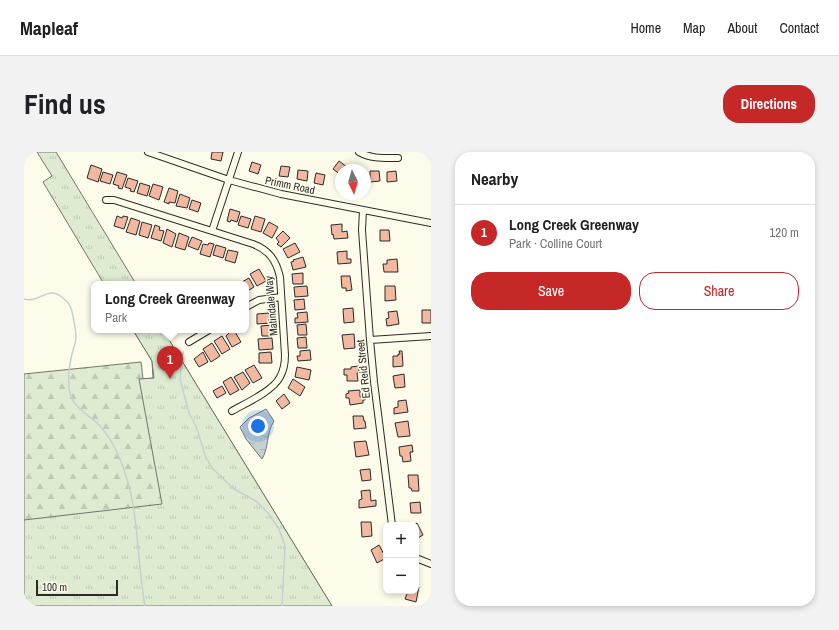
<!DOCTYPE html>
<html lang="en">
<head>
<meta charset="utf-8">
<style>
	body { margin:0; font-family:"Archivo Narrow",sans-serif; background:#f2f2f2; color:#202124 }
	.controls { position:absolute; right:12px; bottom:12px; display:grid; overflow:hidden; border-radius:8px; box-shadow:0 2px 6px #0003 }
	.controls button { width:36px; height:36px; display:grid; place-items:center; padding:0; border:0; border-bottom:1px solid #e0e0e0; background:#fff; color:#202124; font:20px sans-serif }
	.compass { position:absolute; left:311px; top:12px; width:36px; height:36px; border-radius:50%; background:#fff; box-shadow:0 2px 6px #0003; rotate:175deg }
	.scale { position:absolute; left:12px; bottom:10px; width:82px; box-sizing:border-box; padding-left:4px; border:2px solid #2b2b2b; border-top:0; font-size:11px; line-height:14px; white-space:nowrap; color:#2b2b2b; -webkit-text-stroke:3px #fdfbea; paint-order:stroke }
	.you { position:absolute; left:234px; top:274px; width:14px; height:14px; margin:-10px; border:3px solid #fff; border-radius:50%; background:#1a73e8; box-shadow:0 0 0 6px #1a73e833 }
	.badge { display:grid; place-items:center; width:26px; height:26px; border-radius:50%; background:#c62828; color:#fff; font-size:13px; font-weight:700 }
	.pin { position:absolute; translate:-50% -33px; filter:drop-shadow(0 1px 2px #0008) }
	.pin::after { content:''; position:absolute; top:21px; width:14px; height:12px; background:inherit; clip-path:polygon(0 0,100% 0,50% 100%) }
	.popup { position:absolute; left:67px; top:129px; width:158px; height:52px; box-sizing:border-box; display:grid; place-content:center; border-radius:8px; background:#fff; filter:drop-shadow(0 1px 3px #0005); font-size:13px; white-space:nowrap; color:#757577 }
	.popup b { font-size:15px; color:#202124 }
	.popup::after { content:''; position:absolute; left:50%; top:100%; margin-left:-8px; border:8px solid transparent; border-top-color:#fff }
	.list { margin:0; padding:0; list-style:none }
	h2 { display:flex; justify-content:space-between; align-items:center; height:52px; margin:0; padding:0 16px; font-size:17px }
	h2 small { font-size:13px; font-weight:400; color:#757577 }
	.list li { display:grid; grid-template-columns:26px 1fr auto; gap:12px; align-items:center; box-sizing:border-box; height:56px; padding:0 16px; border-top:1px solid #e0e0e0 }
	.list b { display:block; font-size:15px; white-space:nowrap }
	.list p { margin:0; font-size:13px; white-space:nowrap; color:#757577 }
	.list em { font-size:13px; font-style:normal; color:#757577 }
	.actions { display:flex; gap:8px; padding:12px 16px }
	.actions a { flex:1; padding:9px 0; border:1px solid #c62828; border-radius:16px; text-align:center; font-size:14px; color:#c62828 }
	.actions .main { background:#c62828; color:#fff }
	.map { position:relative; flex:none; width:407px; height:454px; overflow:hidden; border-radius:16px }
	header { display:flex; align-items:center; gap:24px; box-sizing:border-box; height:56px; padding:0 20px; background:#fff; border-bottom:1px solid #e0e0e0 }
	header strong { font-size:19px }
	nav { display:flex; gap:22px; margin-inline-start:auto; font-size:14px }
	.intro { display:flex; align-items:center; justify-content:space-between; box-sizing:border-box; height:96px; padding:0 24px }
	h1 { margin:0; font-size:28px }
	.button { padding:10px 18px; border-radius:16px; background:#c62828; color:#fff; font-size:14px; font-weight:700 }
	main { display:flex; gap:24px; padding:0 24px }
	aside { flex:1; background:#fff; border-radius:16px; box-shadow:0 2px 6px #0003 }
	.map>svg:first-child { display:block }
	.forest { fill:url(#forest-firs); stroke:#74746e }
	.park { fill:url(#park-tufts); stroke:#74746e }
	.water { fill:url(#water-ripples); stroke:#74746e }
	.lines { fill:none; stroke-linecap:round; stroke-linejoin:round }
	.stream { stroke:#c7d0d0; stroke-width:1.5 }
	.building { fill:#f2b8a0; stroke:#2b2b2b }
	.minor-casing { stroke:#2b2b2b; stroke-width:8 }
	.minor { stroke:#fdfbea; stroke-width:6 }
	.labels { text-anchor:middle; stroke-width:3; stroke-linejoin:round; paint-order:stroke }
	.street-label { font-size:11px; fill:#2b2b2b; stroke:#fdfbea }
</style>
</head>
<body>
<header>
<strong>Mapleaf</strong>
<nav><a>Home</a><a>Map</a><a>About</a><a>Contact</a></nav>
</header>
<div class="intro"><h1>Find us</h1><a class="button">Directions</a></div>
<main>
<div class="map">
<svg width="407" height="454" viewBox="0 0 407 454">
	<defs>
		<pattern id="forest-firs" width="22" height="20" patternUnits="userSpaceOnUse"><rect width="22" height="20" fill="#deebd1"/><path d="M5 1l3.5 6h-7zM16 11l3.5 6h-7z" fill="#bfcab4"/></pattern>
		<pattern id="park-tufts" width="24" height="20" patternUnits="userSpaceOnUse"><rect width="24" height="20" fill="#deebd1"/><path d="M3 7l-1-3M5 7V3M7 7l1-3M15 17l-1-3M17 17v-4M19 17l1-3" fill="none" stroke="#bfcab4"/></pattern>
		<pattern id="water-ripples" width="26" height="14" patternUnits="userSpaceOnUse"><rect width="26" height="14" fill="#c7d0d0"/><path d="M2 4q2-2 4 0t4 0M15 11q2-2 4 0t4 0" fill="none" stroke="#abb3b3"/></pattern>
	</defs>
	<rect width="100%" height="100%" fill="#fdfbea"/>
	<path class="forest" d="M109 178H139L308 454H0V222L117 210 119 227 129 226 128 209Z"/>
	<path class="park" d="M13 0H32L112 132H80L19 30 28 24Z
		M109 178H139L308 454H0V368L138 352 115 227 130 226 128 209Z"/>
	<path class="water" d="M242 257 250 269C242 281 245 296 238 307L222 287 216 275 225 266Z"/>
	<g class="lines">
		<path class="stream" d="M0 147C16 152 24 132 39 146 41 148 44 150 45 152 47 155 48 160 49 164 50 170 52 178 52 185 52 190 49 197 48 202 45 215 43 229 46 241 50 257 66 263 76 274 84 283 91 295 95 305 116 352 112 405 121 454
			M159 200 156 227 165 261 172 274 182 306 189 317 210 337 232 349 244 361 255 377 261 394 258 454"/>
	</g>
	<path class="building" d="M188 0H199L197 9 187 7Z
		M315 9 323 15 321 18H317V23L309 17Z
		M228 10 237 13 234 22 225 19Z
		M67 13 78 17 74 30 63 26Z
		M257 14 266 15 264 25 255 24Z
		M274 18 284 19 283 29 273 27Z
		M346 19H355L356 29 346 30Z
		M372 19 373 29 363 30V20Z
		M79 20 89 23 86 32 76 29Z
		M93 20 103 23 98 37 94 36 95 34 89 32Z
		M292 21 301 23 299 33 290 31Z
		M104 26 114 29 110 40 106 39 107 37 101 35Z
		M116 31 126 34 123 44 113 41Z
		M129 32 139 35 135 48 125 44Z
		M145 36 154 39 151 51 145 50V52L140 50Z
		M156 42 166 46 163 56 152 54Z
		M168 48 177 51 174 60 165 57Z
		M206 57 216 60 213 70 207 68 206 70 203 69Z
		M93 64 98 66 99 64 104 65 100 77 90 74Z
		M217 64 227 67 224 76 214 73Z
		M231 64 241 67 237 80 227 77Z
		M107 66 116 69 112 83 102 80Z
		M118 70 128 73 124 86 115 83Z
		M245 70 254 75 248 86 239 81Z
		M318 72V80L323 79 324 86 310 87 309 82 308 83 307 73Z
		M131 73 136 75 135 78 140 79 137 89 127 86Z
		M143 77 152 82 148 95 139 91Z
		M356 78H365L366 89H356Z
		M259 79 266 86 257 95 253 92 255 90 252 86Z
		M155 81 165 85 161 98 151 95Z
		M168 85 178 89 174 98 164 94Z
		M185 91 190 92 186 105 176 102 179 92 184 93Z
		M271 91 276 100 264 106 259 97Z
		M192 93 202 96 199 106 189 103Z
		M204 98 214 100 211 111 201 108Z
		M323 99V107H327V111L314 112 313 100Z
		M279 105 282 115 269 118 267 110 270 109 269 108Z
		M373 107 374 120H360L359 112H363V108Z
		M235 117 242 129 233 134 226 122Z
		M279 121V132H269L268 122Z
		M317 124H326L328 138 322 139V136H318Z
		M225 126 230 135 222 140V132L216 131Z
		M283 134 284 144 271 145 270 135Z
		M361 134H371L372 148 361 149Z
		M280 147 281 157 271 158 270 148Z
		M329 156 330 170 320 171 319 157Z
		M398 158H407V171H398Z
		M373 159 375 172 363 174 362 167 365 166 364 160Z
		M283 160 284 170 271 171V166H274L273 161Z
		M245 161 246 171 233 172V162Z
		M282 172 283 183H274L273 173Z
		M248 173V184H238L237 174Z
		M208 178H210L217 190 208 195 202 184Z
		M330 182 331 196 320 197 318 183Z
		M198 184 206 197 198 202 190 189Z
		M282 185 283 196H274L273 186Z
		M248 186 249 197 235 198 234 187Z
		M188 191 196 204 187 210 179 197Z
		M286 198 287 208 274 209 273 204H276V199Z
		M375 199H378L379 214 369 215V204H374V202H376Z
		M179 200 184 210 175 215 170 207Z
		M247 200 248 211H235V201Z
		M230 213 238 226 229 231 221 218Z
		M335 214V221H333L334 229H323V223H320V217H327V215Z
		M273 215 287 218 285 228 271 225Z
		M219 220 226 231 218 238 210 225Z
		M380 222 381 235 371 236 369 224Z
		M207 225 215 238 206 243 199 230Z
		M269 227 281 235 276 244 264 236Z
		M198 234 202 241 193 246 189 239Z
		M336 238V245H341V248H339V251L326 253 325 246H322V242L325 241 324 239Z
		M260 242 266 251 258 257 252 249Z
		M382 248 384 260 370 262V256L374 255V249Z
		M329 264H339L340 269H341L342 276 330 277Z
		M384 269 386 284 374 285 371 271Z
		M342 289 345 303 332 305 330 290Z
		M388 293 389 300H386L387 309 379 310 378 304H376L375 295Z
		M346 317 347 328 338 329 336 318Z
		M384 323H394L395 339H388L387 336H385Z
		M346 338 347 349 352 348V354L335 356V348L338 347 337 339Z
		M396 350 397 361H387L386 351Z
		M337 370H347L348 384 338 385Z
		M393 371 399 383 392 387V373H390Z
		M355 393 362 406 353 411 347 398Z
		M392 434 395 435 392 450 381 447 384 439H392Z"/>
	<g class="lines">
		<defs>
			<path id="minor" d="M124 0 205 28 257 42 407 71
				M335 0C347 7 360 6 374 6
				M82 48H90L229 92C245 98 252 108 256 125L261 203C261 211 260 218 256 225 249 239 222 251 208 259
				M339 58 338 78 346 188 350 230 368 373
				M188 79 214 0
				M222 155 235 148 257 145
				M346 188 407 184
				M165 190 185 178
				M392 406 407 412"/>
		</defs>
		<use href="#minor" class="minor-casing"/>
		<use href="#minor" class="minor"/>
	</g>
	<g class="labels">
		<g class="street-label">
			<text transform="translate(266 33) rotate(12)" y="4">Primm Road</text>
			<text transform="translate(247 154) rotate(-95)" y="4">Matindale Way</text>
			<text transform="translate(339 217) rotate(-96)" y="4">Ed Reid Street</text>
		</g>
	</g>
</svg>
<div class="controls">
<button>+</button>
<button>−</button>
</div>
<svg class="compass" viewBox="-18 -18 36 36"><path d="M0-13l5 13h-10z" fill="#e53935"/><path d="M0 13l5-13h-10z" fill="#757577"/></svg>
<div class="scale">100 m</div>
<div class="you"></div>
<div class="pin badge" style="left:146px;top:227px">1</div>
<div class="popup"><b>Long Creek Greenway</b>Park</div>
</div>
<aside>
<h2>Nearby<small></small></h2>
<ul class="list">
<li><span class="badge">1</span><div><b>Long Creek Greenway</b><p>Park · Colline Court</p></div><em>120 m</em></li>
</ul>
<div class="actions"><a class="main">Save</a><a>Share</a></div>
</aside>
</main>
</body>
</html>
